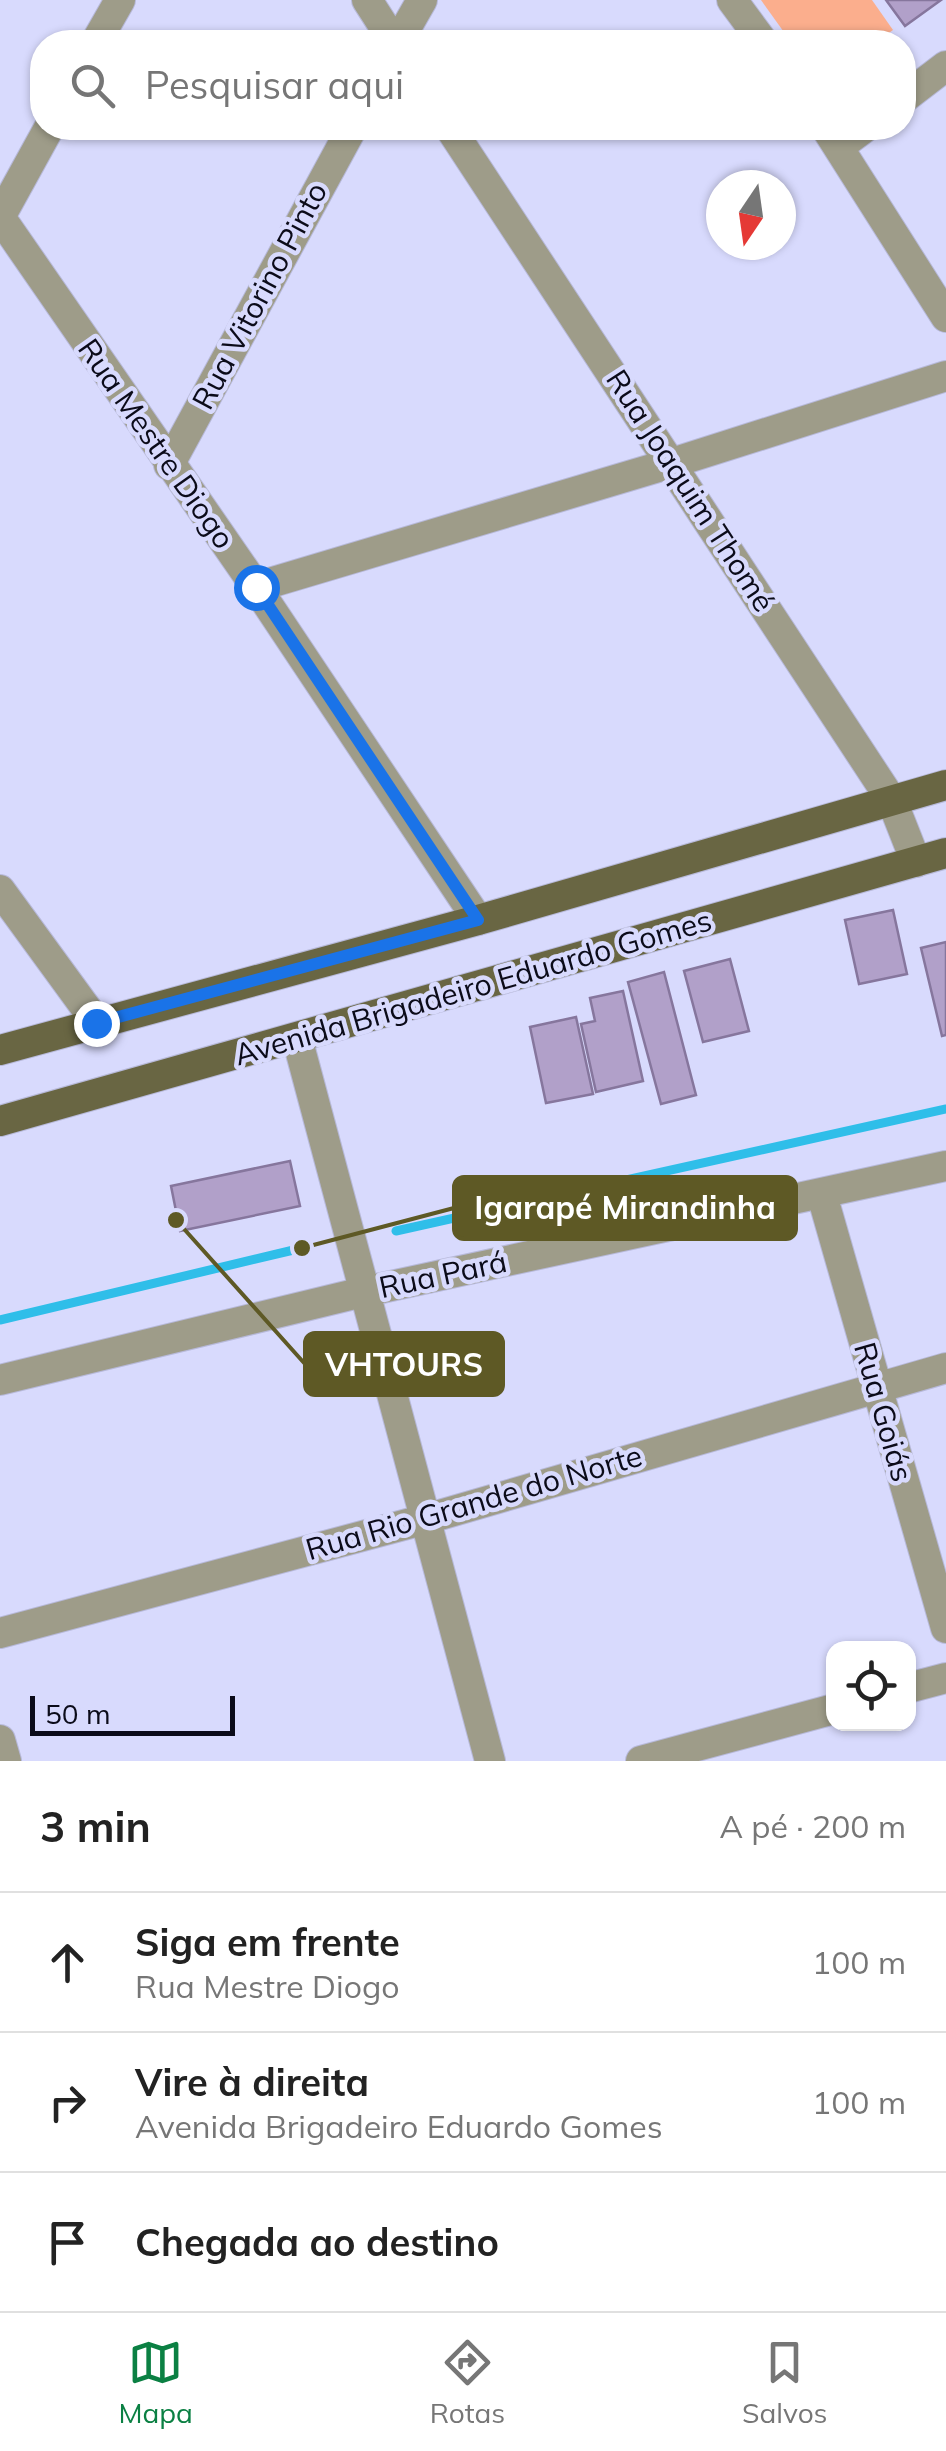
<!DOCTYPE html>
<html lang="pt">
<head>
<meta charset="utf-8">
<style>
	body { margin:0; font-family:Mulish,sans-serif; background:#f6f6f6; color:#222 }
	.controls { position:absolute; right:30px; bottom:30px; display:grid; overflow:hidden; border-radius:20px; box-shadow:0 2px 8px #0004 }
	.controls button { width:90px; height:90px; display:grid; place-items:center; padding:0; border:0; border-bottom:2px solid #e0e0e0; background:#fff; color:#222; font:50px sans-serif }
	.compass { position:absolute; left:706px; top:170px; width:90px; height:90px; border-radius:50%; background:#fff; box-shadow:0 2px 8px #0004; rotate:193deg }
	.scale { position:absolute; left:30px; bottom:25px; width:205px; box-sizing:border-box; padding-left:10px; border:5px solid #0b0b19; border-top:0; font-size:28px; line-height:35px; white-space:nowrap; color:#0b0b19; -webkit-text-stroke:8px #d8dafd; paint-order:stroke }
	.stop { position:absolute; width:30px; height:30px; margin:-22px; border:8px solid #1a73e8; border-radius:50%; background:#fff }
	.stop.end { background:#1a73e8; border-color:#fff; box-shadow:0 2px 10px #0008 }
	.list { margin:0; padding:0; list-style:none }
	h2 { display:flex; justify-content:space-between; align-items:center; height:130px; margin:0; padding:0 40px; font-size:42px }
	h2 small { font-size:32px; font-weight:400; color:#767676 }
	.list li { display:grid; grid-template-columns:65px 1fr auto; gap:30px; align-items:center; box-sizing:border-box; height:140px; padding:0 40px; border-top:2px solid #e0e0e0 }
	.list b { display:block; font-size:38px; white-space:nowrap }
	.list p { margin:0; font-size:32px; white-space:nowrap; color:#767676 }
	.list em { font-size:32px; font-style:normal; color:#767676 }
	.icon { flex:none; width:55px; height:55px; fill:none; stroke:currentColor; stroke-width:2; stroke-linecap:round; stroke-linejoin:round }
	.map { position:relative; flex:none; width:946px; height:1761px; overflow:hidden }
	.search { position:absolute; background:#fff; box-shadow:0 2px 8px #0004; left:30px; right:30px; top:30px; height:110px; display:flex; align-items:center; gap:25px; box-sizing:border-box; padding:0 35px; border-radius:40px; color:#767676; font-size:38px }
	.sheet { height:550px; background:#fff }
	nav { display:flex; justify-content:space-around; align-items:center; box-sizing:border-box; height:140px; border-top:2px solid #e0e0e0; background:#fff; font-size:28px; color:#767676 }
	nav a { display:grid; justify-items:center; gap:5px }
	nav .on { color:#0b8043 }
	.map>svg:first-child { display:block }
	.green { fill:#fbae8d }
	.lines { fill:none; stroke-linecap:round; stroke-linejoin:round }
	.stream { stroke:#2fbee9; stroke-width:9 }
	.building { fill:#b1a0c9; stroke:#86769d; stroke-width:2.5 }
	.minor-casing { stroke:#b7b9d9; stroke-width:32 }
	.major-casing { stroke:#b7b9d9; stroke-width:32 }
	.minor { stroke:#9e9c89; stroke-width:30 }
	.major { stroke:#696643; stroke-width:30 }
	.route { stroke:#1a73e8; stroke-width:12 }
	.labels { text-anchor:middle; stroke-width:9; stroke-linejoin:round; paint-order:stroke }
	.street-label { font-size:30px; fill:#0b0b19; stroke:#d8dafd }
	.leader { fill:none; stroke:#5e5925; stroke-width:4 }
	.callout-dot { fill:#5e5925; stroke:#d8dafd; stroke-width:4 }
	.callout { fill:#5e5925; stroke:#5e5925; stroke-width:4 }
	.callout-label { font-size:32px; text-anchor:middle; font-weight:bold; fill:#fff }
</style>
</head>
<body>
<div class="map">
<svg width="946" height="1761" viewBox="0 0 946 1761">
	<rect width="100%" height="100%" fill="#d8dafd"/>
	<path class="green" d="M761 0H872L893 30 876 42H791Z"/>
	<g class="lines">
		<path class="stream" d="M396 1231 946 1109
			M0 1320 302 1248"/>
	</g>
	<path class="building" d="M886 0H941L905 26Z
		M893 910 907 974 859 984 845 920Z
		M946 942V1035L942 1036 921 948Z
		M730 959 749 1031 703 1042 684 971Z
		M664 972 696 1095 661 1104 628 982Z
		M623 991 643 1081 596 1092 581 1024 595 1021 590 998Z
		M576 1017 593 1094 546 1103 530 1027Z
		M290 1161 300 1206 180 1231 171 1186Z"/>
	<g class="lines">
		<defs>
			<path id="minor" d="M367 0 394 42
				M732 0 763 42
				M96 42 120 0
				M398 42 422 0
				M904 98 946 66
				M450 128 892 801 916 862
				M826 128 946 317
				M840 146 864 128
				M0 217 256 587 478 920
				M0 217 49 128
				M169 465 352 128
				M256 587 672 463 946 376
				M0 890 97 1023
				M297 1038 490 1761
				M822 1195 946 1628
				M0 1380 363 1292 946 1166
				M0 1633 426 1519 946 1368
				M908 1688 946 1678
				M0 1740 6 1761
				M641 1761 834 1709"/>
			<path id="major" d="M0 1050 478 920 946 785
				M0 1121 946 853"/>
		</defs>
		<use href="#minor" class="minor-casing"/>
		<use href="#major" class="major-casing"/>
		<use href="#minor" class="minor"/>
		<use href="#major" class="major"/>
	</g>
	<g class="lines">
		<path class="route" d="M96 1023 478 920 256 587"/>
	</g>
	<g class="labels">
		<g class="street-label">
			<text transform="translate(260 296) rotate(-62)" y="10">Rua Vitorino Pinto</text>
			<text transform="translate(156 444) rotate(55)" y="10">Rua Mestre Diogo</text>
			<text transform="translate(690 491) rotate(57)" y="10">Rua Joaquim Thomé</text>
			<text transform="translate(473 988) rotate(-16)" y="10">Avenida Brigadeiro Eduardo Gomes</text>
			<text transform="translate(443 1275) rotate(-12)" y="10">Rua Pará</text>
			<text transform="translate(883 1412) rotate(74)" y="10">Rua Goiás</text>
			<text transform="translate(474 1503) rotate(-16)" y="10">Rua Rio Grande do Norte</text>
		</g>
	</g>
	<path class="leader" d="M302 1248L454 1208M176 1220L305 1364"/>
	<g class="callout-dot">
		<circle cx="302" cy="1248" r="10"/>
		<circle cx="176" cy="1220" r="10"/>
	</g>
	<g class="callout">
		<rect x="454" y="1177" width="342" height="62" rx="10"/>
		<rect x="305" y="1333" width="198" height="62" rx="10"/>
	</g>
	<g class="callout-label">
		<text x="625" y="1219">Igarapé Mirandinha</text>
		<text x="404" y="1376">VHTOURS</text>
	</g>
</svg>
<div class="controls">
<button><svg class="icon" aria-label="locate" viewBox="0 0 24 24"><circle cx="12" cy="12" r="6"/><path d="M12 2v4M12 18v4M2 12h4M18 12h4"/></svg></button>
</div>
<svg class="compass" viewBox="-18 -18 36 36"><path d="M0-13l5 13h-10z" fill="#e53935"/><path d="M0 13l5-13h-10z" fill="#767676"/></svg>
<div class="scale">50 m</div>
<div class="stop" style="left:256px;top:587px"></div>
<div class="stop end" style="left:96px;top:1023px"></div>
<div class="search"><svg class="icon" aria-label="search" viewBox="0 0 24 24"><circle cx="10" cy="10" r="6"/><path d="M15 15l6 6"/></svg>Pesquisar aqui</div>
</div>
<section class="sheet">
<h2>3 min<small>A pé · 200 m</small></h2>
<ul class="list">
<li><svg class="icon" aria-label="ahead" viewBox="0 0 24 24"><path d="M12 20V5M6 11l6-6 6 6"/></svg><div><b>Siga em frente</b><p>Rua Mestre Diogo</p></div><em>100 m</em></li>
<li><svg class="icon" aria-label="right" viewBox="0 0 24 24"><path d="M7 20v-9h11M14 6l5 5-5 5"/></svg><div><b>Vire à direita</b><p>Avenida Brigadeiro Eduardo Gomes</p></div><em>100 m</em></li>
<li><svg class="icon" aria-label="arrive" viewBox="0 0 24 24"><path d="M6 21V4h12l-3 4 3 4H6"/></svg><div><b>Chegada ao destino</b></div></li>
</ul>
</section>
<nav>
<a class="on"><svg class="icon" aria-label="map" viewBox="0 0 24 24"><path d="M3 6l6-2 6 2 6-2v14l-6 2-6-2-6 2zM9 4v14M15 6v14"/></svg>Mapa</a>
<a><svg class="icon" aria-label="directions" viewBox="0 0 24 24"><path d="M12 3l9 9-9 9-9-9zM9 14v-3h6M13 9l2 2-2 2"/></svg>Rotas</a>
<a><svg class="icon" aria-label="saved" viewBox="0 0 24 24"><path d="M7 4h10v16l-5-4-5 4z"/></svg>Salvos</a>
</nav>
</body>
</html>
